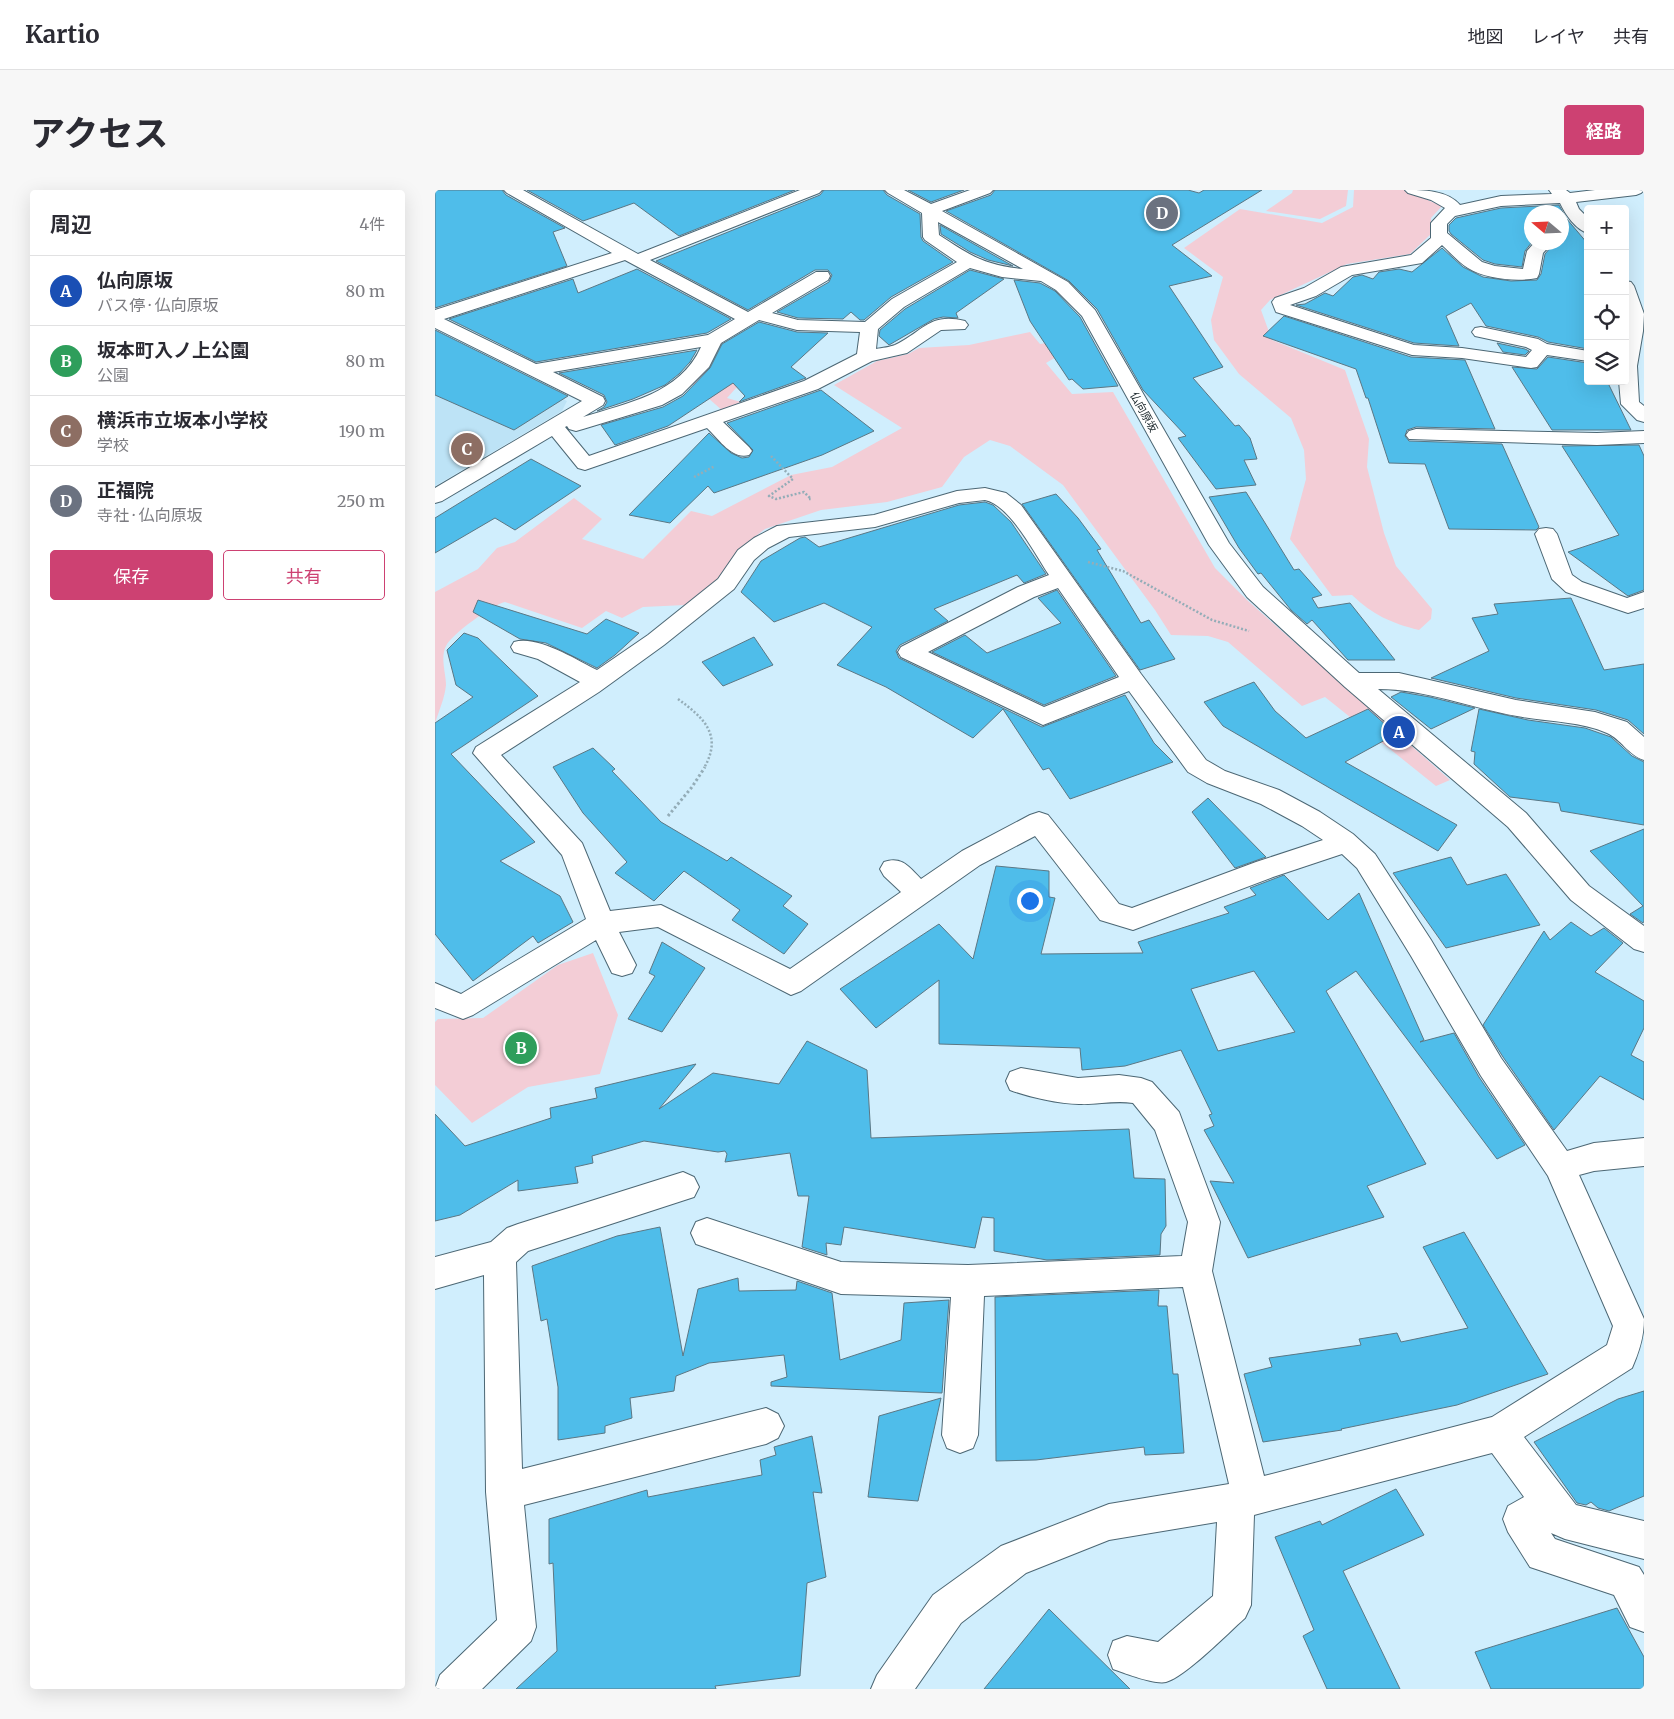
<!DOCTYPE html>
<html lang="ja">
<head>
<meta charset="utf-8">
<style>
	body { margin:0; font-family:Merriweather,"Noto Sans JP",serif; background:#f7f7f7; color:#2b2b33 }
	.controls { position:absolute; right:15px; top:15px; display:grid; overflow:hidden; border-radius:5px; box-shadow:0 5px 20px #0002 }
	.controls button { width:45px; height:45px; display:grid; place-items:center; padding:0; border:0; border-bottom:1px solid #e1e1e2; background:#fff; color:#2b2b33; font:25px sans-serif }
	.compass { position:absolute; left:1089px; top:15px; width:45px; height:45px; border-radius:50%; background:#fff; box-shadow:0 5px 20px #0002; rotate:289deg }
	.you { position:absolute; left:594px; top:710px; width:18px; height:18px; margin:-12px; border:4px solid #fff; border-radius:50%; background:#1a73e8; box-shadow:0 0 0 8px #1a73e833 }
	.badge { display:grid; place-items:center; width:32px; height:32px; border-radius:50%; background:#cd4172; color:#fff; font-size:16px; font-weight:700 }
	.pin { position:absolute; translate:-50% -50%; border:2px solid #fff; box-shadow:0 1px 5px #0006 }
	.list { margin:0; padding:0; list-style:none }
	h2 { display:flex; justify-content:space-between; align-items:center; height:65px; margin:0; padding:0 20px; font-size:21px }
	h2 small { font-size:16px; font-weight:400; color:#7c7c81 }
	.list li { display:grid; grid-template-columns:32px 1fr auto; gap:15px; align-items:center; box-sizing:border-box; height:70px; padding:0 20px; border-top:1px solid #e1e1e2 }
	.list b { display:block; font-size:19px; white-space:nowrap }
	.list p { margin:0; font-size:16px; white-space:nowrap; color:#7c7c81 }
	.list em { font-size:16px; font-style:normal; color:#7c7c81 }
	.actions { display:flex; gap:10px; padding:15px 20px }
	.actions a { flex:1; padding:11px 0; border:1px solid #cd4172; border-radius:5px; text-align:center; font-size:18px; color:#cd4172 }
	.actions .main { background:#cd4172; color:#fff }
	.icon { flex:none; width:28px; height:28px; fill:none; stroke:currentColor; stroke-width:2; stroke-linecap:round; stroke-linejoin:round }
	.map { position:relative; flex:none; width:1209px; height:1499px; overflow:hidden; border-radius:5px }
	header { display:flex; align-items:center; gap:30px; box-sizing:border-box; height:70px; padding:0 25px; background:#fff; border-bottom:1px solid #e1e1e2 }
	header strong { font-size:24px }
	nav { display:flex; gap:28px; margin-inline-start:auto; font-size:18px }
	.intro { display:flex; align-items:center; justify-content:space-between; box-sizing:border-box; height:120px; padding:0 30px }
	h1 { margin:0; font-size:35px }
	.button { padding:12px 22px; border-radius:5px; background:#cd4172; color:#fff; font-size:18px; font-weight:700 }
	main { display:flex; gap:30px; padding:0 30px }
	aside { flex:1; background:#fff; border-radius:5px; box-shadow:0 5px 20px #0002 }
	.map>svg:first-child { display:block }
	.built { fill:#bde3f6 }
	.green { fill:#f3cdd6 }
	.building { fill:#4fbdea; stroke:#5b7784; fill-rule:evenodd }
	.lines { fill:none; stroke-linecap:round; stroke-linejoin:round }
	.minor-casing { stroke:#4c6774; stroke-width:2 }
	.path-far1 { stroke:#94adb8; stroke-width:2.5; stroke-dasharray:2 2; stroke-linecap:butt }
	.path { stroke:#94adb8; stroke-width:3; stroke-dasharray:2.5 2.5; stroke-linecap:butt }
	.minor { fill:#fff; fill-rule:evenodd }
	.labels { text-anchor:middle; stroke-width:4.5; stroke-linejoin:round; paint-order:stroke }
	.far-street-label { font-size:11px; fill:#182429; stroke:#fff }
</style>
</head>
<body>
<header>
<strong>Kartio</strong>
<nav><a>地図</a><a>レイヤ</a><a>共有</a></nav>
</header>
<div class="intro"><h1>アクセス</h1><a class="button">経路</a></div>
<main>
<aside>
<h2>周辺<small>4件</small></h2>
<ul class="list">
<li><span class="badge" style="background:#1a4fb4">A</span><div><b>仏向原坂</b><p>バス停 · 仏向原坂</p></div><em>80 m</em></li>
<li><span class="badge" style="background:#2e9e5b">B</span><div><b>坂本町入ノ上公園</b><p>公園</p></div><em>80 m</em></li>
<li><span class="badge" style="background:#8d6e63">C</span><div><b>横浜市立坂本小学校</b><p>学校</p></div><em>190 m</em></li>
<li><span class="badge" style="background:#6b7280">D</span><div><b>正福院</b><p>寺社 · 仏向原坂</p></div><em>250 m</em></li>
</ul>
<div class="actions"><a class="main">保存</a><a>共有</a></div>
</aside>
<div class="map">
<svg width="1209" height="1499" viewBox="0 0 1209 1499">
	<rect width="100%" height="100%" fill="#d0eefd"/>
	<path class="built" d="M0 148 132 211 127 221 0 296Z"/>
	<path class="green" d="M858 0H913L911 16 885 29 831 21 857 3Z
		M919 0H969L1007 16 996 28V44L975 64 912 74 835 110 826 120 837 150 910 180 934 249 932 277 949 343 961 376 997 419 996 429 984 440C956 433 938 425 917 405L897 406 855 349 871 289 869 260 856 228 804 184 779 150 776 130 788 87 749 58 805 19 887 33 918 17Z
		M595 142 605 154 618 152 621 167 611 173 637 204 678 202 780 378 812 410 1015 590 1001 596 890 507 867 516 793 452 773 446 736 445 720 420 628 295 575 256 555 250 529 267 507 297 452 312 386 320 330 339 312 353 295 384 272 401 250 415 208 417 187 428 171 421 147 438 70 412C57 415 17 444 11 456 5 467 11 484 11 495 10 507 4 521 0 533V402L43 379 62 358 80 352 139 308 167 329 147 349 208 369 256 321 277 326 356 285 397 277 467 238 399 195 442 171 473 164 484 158 534 155Z
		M268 178 310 188 292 208 313 214 289 222 255 192Z
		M158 763 183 825 165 884 93 897 37 933 0 895V832L3 829 48 828 123 775Z"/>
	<path class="building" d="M0 0H67L71 5 130 38 118 42 132 76 0 118Z
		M92 0H360L244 46 199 13 148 31Z
		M389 0H448L452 5 485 24 486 47 488 51 518 72 456 107 429 130H425L416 122 408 129 363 128 342 122 394 92 397 85 393 80H380L313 120 221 71 385 5Z
		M473 0H529L496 12Z
		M560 0H753L764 3 769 0H827L737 55 777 86 734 96 788 177 758 188 800 236 804 235 815 248 822 269 809 270 821 295 781 299 743 248 751 246 708 200 662 119 634 91 511 21 556 5Z
		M1124 15 1131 28 1153 54V159L1113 152 1103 147 1051 136 1036 113 1011 126 1024 156 979 153 861 115 870 114 890 103 898 106 918 87 927 85 938 89 944 82 964 79 977 82 1007 58 1028 77 1048 87 1076 91 1102 90 1106 84 1110 64 1120 52H1126V22H1096L1097 52 1090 61 1087 77 1060 74 1048 70 1016 44 1014 41V35L1021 28 1066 18Z
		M505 35 578 76 553 70 535 62 506 44Z
		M202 79 296 129 272 143 101 172 14 129 138 89 143 103Z
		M535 80 569 89 521 123 523 128 508 127 499 129 454 155 444 146 445 140 470 119Z
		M579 90 605 93 620 101 645 127 683 196 648 199 637 189 634 190 595 131Z
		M849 126 976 167 1030 170 1060 239 981 237 972 240 970 246 974 251 1067 254 1104 337 1101 340 1014 339 990 274 954 273 933 208H931L921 179 828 146Z
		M324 132 362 142 393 143 356 177 371 188 304 212 310 206 298 193 233 236 180 255 166 235 228 217 248 206 275 178 287 154Z
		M0 140 133 206 79 240 0 205Z
		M1062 153 1090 159 1094 161 1090 165 1068 162Z
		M262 160 255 172 244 184 230 195 198 209 162 221 169 217 172 212 169 205 124 183Z
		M1113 167 1153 173V191H1172L1196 240H1117L1077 177 1102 179Z
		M386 200 439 241 387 265 279 303 273 296 235 333 194 325 274 243 296 263 307 268 314 267 318 260 292 233Z
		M1204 255 1209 266V400L1193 406 1133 362 1184 345 1127 256Z
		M96 269 146 296 80 340 60 328 0 363V328Z
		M811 302 859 380 864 379 887 405 877 408 883 418 915 413 960 470H913L877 430 872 434 856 420 826 383 823 384 804 358 774 307Z
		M621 304 643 328 666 359 662 360 706 433 714 430 740 469 705 480 587 314Z
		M550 312 558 315 576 332 611 384 589 393 582 385 499 419 513 431 465 455 461 461 464 468 607 537 690 505 719 553 738 572 635 609 614 578 608 580 568 519 538 548 451 497 402 475 437 437 389 413 339 432 306 402 326 371 365 348 370 347 384 357 524 315Z
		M622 400 681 486 609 515 497 462 530 445 552 463 626 433 603 408Z
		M1136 408 1169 480 1209 474V544L1193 530 1161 520 1081 508 996 488 1054 461 1037 428 1063 424 1059 414Z
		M43 410 152 444 171 429 204 443 180 465 162 478 111 453 85 449 38 422Z
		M29 443 43 448 103 506 16 564 100 652 65 671 125 706 138 732 103 753 98 746 38 791 0 744V533L38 507 21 495 12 460Z
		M319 447 338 475 288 496 267 472Z
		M819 492 840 521 871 548 933 519 961 544 910 572 1022 635 1003 661 788 536 769 512Z
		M966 502 995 507 1040 518 996 539 956 507Z
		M1044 519 1093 530 1150 538 1176 547 1197 566 1209 572V635L1126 621 1124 613 1075 607 1039 574 1040 562 1036 561Z
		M158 558 180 579 177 581 226 632 292 671 296 667 357 706 348 716 373 734 349 764 297 730 305 720 249 681 219 711 180 683 192 672 148 623 118 577Z
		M773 608 831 667 800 678 757 622Z
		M1209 639V731L1208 733 1195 724 1208 716 1155 661Z
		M1016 667 1032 695 1071 684 1105 735 1011 758 958 683Z
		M561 676 614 681V707L620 708 606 764 708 763 703 752 794 723 789 717 821 705 815 698 849 685 893 730 924 703 989 850 985 852 1019 843 1044 887 1090 955 1062 969 921 781 891 801 991 974 932 996 949 1027 813 1068 775 991 799 993 769 940 779 936 774 925 777 924 746 860 690 876 647 880 645 858 504 854V790L441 838 405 799 504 734 538 769ZM819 781 860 842 783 861 756 799Z
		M1136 732 1156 746 1169 738 1188 753 1160 782 1209 811V838L1196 865 1209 872V910L1165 886 1119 940 1068 867 1048 835 1109 741 1115 750Z
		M227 752 270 778 227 842 193 829 220 786 214 783Z
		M372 851 432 880 436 948 694 939 699 988 730 989 731 1036 726 1044 725 1065 612 1070 559 1061V1028L547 1027 540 1058 409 1037 406 1055 391 1053 392 1065 367 1057 374 1006H363L355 963 290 972 292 964 290 961 283 962 209 951 157 966 158 973 140 977 143 993 83 1001V990L25 1025 0 1031V924L30 956 116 928 115 918 162 908 160 898 261 874 224 919 278 883 344 894Z
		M225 1037 248 1166 263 1099 303 1088 304 1101 361 1100 362 1091 397 1103 405 1170 466 1150 469 1113 514 1110 507 1203 336 1196V1192L352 1187 349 1165 274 1173 241 1186 239 1201 195 1208 197 1228 170 1236V1243L123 1250V1197L112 1129 106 1131 97 1076 182 1046Z
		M1029 1042 1113 1184 1022 1215 906 1239 907 1240 828 1252 809 1184 837 1177 834 1168 926 1155 924 1149 962 1143 966 1152 1033 1138 988 1057Z
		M724 1100 723 1116H732L738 1184H743L749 1263 710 1265 709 1257 601 1270 561 1271 560 1107Z
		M1209 1201V1306L1174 1321 1163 1318 1156 1312 1151 1315 1142 1313 1099 1252 1183 1209Z
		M506 1208 483 1311 433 1307 444 1226Z
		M377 1246 387 1303 378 1302 391 1387 372 1393 365 1486 280 1496 281 1499H81L122 1461 118 1373 114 1374V1329L212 1300 213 1307 327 1285 325 1270 341 1265 339 1257Z
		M961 1299 989 1345 908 1381 965 1499H892L868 1446 879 1440 840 1347 885 1331 887 1335Z
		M1182 1418 1209 1467V1499H1056L1040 1462Z
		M614 1419 695 1499H549Z"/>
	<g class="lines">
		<defs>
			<path id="minor" d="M69 0H88L203 64 365 0H387L384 3 215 70 313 122 381 82H393L395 86 393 90 337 123 363 130 430 132 457 109 522 72 490 50 488 47 487 23 453 3 450 0H469L496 14 535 0H558L555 3 507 21 633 92 660 120 794 353 828 397 924 483H964L1081 510 1160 522 1192 532 1209 547V570C1193 565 1186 549 1172 543 1145 531 1111 532 1082 526 1036 518 990 499 943 499L1091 623 1154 696 1209 736V762L1199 759 1136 710 1073 637 910 497 812 407 774 355 647 126 621 100 606 91 567 87 535 78 469 117 443 139 441 159C447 158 455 157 460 155 488 142 494 122 530 131L533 135 530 139 506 140 472 163 437 171 383 199 288 232 314 257 317 261 314 265C297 270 284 249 272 238L150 280 143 278 117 246 7 311 0 313V298L147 211 0 138V120L177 63 72 3ZM503 32 588 79C549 75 536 66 504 45ZM190 70 300 129 273 145 101 174 9 129ZM324 130 362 140 425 142 422 164 369 191 154 266 130 237 132 236 134 239 141 241 148 239 227 215 247 204 274 177 286 153ZM266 157C245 204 192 213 148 227L168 215 170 211 168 207 118 182Z
				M970 0C989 0 1012 0 1025 15L1066 6 1117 4 1114 0H1131L1135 3 1160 0H1209L1206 3 1201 5 1141 12 1144 19 1153 28V43C1141 40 1130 24 1125 13L1066 16 1020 26 1012 34V43L1047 72 1060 76 1088 79 1092 61 1100 52H1118L1108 63 1104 84 1102 88C1083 92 1050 89 1033 78 1023 72 1016 63 1007 55L987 73 917 85 881 106 855 115 979 155 1027 158 1091 167 1097 160 1091 157 1040 146 1037 142 1040 138 1046 137 1103 149 1112 154 1153 161V171L1112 165 1102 177 1096 178 1027 168 977 165 841 122 837 112 840 108 869 98 906 77 976 65 996 48V33L1010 18 996 10 973 3Z
				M1190 91 1196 92 1199 96 1209 124 1208 141 1202 176 1204 212 1209 216V232L1202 230 1186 214 1184 191H1190Z
				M981 239 1162 243 1209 241V253L1162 255 974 249 971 245 974 241Z
				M550 298 571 303 586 315 706 484 771 570 790 581 844 600 885 622 918 644 940 664 996 750 1066 868 1132 961 1159 953 1209 948V976L1159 981 1144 985 1209 1129C1209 1147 1204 1162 1197 1178L1089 1247 1141 1315 1209 1331V1369L1130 1349 1116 1343 1120 1349 1204 1377 1209 1385V1442L1195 1437 1179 1405 1095 1377 1073 1342 1068 1329 1073 1316 1089 1307 1057 1263 819 1325 816 1415 810 1428C793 1443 750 1487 731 1492 720 1495 689 1483 678 1479L673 1465 678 1451 692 1446 723 1452 778 1406 782 1332 674 1350 591 1383 526 1433 480 1499H436L442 1485 498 1405 566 1356 674 1314 794 1294 748 1097 549 1106 543 1245 538 1258 525 1263 512 1258 507 1245 516 1107 406 1104 261 1054 256 1043 261 1032 272 1028 406 1072 533 1075 747 1066 753 1032 720 940 698 913C679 910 662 915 644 914 624 914 594 907 575 900L571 891 575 882 586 878 643 888 684 885 706 888 717 892 744 922 785 1032 777 1081 829 1286 1057 1227 1172 1155 1178 1136 1113 986 1046 886 976 766 922 678 907 664 838 687 698 740 665 730 600 646 545 675 366 801 356 805 223 737 184 742 201 775 197 783 187 786 177 783 161 750 38 825 28 829 0 818V793L26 804 151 729 127 665 38 563 41 557 145 492 103 469 79 462 76 457 79 452C103 445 141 470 162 480L213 445 283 389 303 360 319 348 342 336 439 325 522 301ZM550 310C575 315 600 364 614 385L583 397 466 457 463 462 466 467 608 535 694 501 753 582 772 593 826 614 867 636 888 650 821 672 697 718 684 714 613 625 604 622 595 625 527 661 486 689C474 677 467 666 449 672L445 679 449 686 466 702 355 779 226 715 175 721 147 653 66 565 164 502 229 455 299 399 319 370 333 358 354 347 440 337 524 313ZM623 398 684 487 609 517 493 462 599 407Z
				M1111 338 1118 339 1122 344 1137 385 1147 392 1192 408 1209 402V418L1193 423 1131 402 1117 389 1100 344 1104 339Z
				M248 982 259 987 264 997 259 1007 93 1061 81 1072 87 1279 331 1218 343 1224 349 1236 343 1248 331 1254 89 1315 101 1437 96 1451 47 1499H0L5 1485 62 1430 51 1302 49 1085 0 1099V1067L56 1052 72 1038 83 1034Z"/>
		</defs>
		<use href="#minor" class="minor-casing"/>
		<path class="path-far1" d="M336 266 358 289 334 306 341 309 369 302 376 309H374
			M259 287 280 276
			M653 372 688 381 777 430 814 441
			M243 509C269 528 288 545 269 578"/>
		<path class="path" d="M233 626 257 597 270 577"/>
		<use href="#minor" class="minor"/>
	</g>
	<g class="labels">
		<g class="far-street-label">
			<text transform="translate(709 222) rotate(61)" y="4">仏向原坂</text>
		</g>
	</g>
</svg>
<div class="controls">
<button>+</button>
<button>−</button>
<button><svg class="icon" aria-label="locate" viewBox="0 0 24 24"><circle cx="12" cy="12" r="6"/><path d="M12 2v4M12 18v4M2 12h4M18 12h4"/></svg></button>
<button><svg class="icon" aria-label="layers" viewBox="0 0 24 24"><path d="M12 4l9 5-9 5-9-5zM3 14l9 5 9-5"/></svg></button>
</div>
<svg class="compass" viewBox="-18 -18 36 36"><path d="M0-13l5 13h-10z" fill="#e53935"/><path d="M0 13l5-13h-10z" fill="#7c7c81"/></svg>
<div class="you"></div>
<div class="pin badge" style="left:964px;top:542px;background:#1a4fb4">A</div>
<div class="pin badge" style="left:86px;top:858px;background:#2e9e5b">B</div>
<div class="pin badge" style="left:32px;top:259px;background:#8d6e63">C</div>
<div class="pin badge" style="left:727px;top:23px;background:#6b7280">D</div>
</div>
</main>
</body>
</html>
